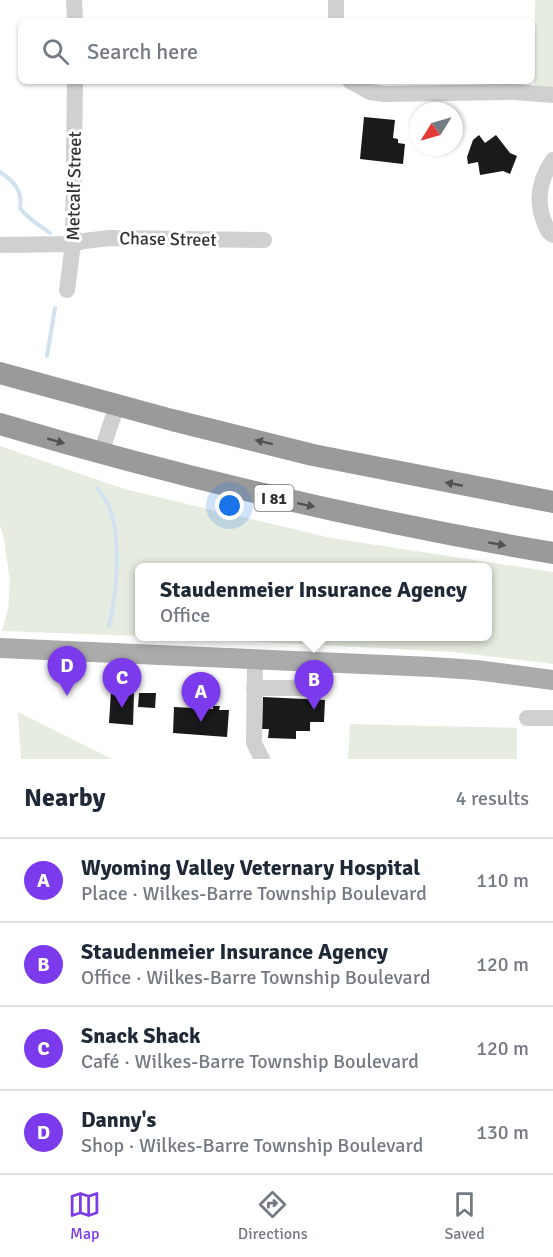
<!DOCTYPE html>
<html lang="en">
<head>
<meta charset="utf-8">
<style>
	body { margin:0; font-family:Signika,sans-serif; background:#f2f2f3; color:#1f2937 }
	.compass { position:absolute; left:409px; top:102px; width:54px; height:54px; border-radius:50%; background:#fff; box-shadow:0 2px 4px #0004; rotate:233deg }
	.you { position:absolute; left:230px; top:506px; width:21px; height:21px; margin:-15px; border:4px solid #fff; border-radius:50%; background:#1a73e8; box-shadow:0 0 0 9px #1a73e833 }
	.badge { display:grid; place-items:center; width:39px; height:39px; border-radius:50%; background:#7c3aed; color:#fff; font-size:20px; font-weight:700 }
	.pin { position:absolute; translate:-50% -50px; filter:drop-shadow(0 2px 3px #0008) }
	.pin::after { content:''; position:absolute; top:32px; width:21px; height:18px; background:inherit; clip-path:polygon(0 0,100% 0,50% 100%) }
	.popup { position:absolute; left:135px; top:563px; width:357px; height:78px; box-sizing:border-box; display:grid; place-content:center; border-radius:9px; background:#fff; filter:drop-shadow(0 2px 4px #0005); font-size:20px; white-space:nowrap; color:#747a83 }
	.popup b { font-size:22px; color:#1f2937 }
	.popup::after { content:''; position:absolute; left:50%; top:100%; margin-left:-12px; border:12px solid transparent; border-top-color:#fff }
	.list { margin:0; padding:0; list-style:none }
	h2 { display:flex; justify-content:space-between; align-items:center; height:78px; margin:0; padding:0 24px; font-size:26px }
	h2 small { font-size:20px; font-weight:400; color:#747a83 }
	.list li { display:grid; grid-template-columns:39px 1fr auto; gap:18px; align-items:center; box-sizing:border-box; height:84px; padding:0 24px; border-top:2px solid #e0e1e3 }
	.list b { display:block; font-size:22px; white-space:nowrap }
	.list p { margin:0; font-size:20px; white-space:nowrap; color:#747a83 }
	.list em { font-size:20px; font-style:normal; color:#747a83 }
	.icon { flex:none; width:33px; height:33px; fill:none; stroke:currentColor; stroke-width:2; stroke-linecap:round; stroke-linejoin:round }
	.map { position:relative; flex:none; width:553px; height:759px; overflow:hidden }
	.search { position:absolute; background:#fff; box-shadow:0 2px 4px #0004; left:18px; right:18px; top:18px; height:66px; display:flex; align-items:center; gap:15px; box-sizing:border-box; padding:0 21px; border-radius:9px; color:#747a83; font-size:22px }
	.sheet { height:414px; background:#fff }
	nav { display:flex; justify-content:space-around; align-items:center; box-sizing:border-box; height:84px; border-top:2px solid #e0e1e3; background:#fff; font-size:16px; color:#747a83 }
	nav a { display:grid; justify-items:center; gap:3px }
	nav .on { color:#7c3aed }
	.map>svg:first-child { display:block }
	.green { fill:#e6ecdf }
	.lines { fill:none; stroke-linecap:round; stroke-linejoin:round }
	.stream { stroke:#cfe2ee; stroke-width:4 }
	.building { fill:#1a1a1a }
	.minor { stroke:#d0d0d0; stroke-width:16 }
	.major { stroke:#ababab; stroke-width:20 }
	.highway { stroke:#9a9a9a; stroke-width:22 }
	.oneway { fill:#525252 }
	.labels { text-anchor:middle; stroke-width:6; stroke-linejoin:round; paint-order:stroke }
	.shield { fill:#fff; stroke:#707070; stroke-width:1.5 }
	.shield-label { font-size:16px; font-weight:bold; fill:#333 }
	.street-label { font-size:18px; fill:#333; stroke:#fff }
</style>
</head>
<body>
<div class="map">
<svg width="553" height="759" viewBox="0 0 553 759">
	<rect width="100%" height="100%" fill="#fff"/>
	<path class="green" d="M535 0H553V88H534Z
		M0 446 124 489 331 538 553 572V664L454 652 168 637 488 636V568H140V636L2 631 8 609 10 582 4 539 0 525Z
		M18 712 112 759H21Z
		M350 724 517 728V759H348Z"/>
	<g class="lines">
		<path class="stream" d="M0 172C14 181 23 191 20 208 28 219 39 225 50 233
			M47 356 55 308
			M97 488C100 493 105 498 108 504 122 535 117 593 109 626"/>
	</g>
	<path class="building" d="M364 117 395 120 393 138 398 139V143L405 144 403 164 360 159Z
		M479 135 485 143 496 135 510 153 517 156 510 174 503 171 480 175 478 162 468 164 467 157 473 140Z
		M111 691 134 692 133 725 109 723Z
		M139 693H156L155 708 138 707Z
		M263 697 325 700 324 722H310V731H296V739L268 738 269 729H262Z
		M213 706H220L219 710H229L227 737 173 733 174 707 213 709Z"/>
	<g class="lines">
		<path class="minor" d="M74 0 75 21
			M336 21V0
			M350 81 370 92 385 94 514 92 553 95
			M553 160C539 180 535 201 545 224 547 229 548 232 553 235
			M0 245 73 244 84 241 110 238 264 240
			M67 290 73 244 75 81
			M101 453 117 405
			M255 659 254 743 262 759
			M254 688H320L324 683 326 662
			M527 718H553"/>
		<path class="major" d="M0 648 432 667 476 670 553 680"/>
		<path class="highway" d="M0 373 172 420 313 455 553 502
			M0 424C182 478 366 521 553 553"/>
	</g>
	<defs><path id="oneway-solid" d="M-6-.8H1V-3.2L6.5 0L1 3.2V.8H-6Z" transform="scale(1.5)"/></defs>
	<g class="oneway">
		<use href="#oneway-solid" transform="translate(56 441) rotate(16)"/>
		<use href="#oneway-solid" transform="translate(264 442) rotate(-166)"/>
		<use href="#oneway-solid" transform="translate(454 484) rotate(-169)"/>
		<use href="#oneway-solid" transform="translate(306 505) rotate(12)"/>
		<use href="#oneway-solid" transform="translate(497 544) rotate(10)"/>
	</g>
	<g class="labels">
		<rect class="shield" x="254.5" y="485" width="39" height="26" rx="4.5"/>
		<g class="shield-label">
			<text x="274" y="504">I 81</text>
		</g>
		<g class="street-label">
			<text transform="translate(74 186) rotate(-89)" y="6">Metcalf Street</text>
			<text transform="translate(168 239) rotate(1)" y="6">Chase Street</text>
		</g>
	</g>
</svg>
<svg class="compass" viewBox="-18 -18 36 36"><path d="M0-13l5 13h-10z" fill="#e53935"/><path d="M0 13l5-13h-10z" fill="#747a83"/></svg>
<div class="you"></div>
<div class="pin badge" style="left:201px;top:722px">A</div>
<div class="pin badge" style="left:314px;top:710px">B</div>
<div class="popup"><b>Staudenmeier Insurance Agency</b>Office</div>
<div class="pin badge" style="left:122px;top:708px">C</div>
<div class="pin badge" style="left:67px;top:696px">D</div>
<div class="search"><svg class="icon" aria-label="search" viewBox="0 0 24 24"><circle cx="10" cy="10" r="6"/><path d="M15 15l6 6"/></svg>Search here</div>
</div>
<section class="sheet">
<h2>Nearby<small>4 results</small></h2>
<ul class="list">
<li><span class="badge">A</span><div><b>Wyoming Valley Veternary Hospital</b><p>Place · Wilkes-Barre Township Boulevard</p></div><em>110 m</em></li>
<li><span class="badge">B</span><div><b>Staudenmeier Insurance Agency</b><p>Office · Wilkes-Barre Township Boulevard</p></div><em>120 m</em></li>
<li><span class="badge">C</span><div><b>Snack Shack</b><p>Café · Wilkes-Barre Township Boulevard</p></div><em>120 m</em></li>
<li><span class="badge">D</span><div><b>Danny's</b><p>Shop · Wilkes-Barre Township Boulevard</p></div><em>130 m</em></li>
</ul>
</section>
<nav>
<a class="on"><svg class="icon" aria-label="map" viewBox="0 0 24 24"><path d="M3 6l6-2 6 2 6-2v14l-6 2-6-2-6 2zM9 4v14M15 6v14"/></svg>Map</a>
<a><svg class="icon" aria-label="directions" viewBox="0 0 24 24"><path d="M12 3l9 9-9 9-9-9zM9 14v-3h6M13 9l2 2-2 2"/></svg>Directions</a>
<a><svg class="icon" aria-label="saved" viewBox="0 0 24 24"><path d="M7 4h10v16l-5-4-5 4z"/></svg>Saved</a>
</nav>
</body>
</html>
